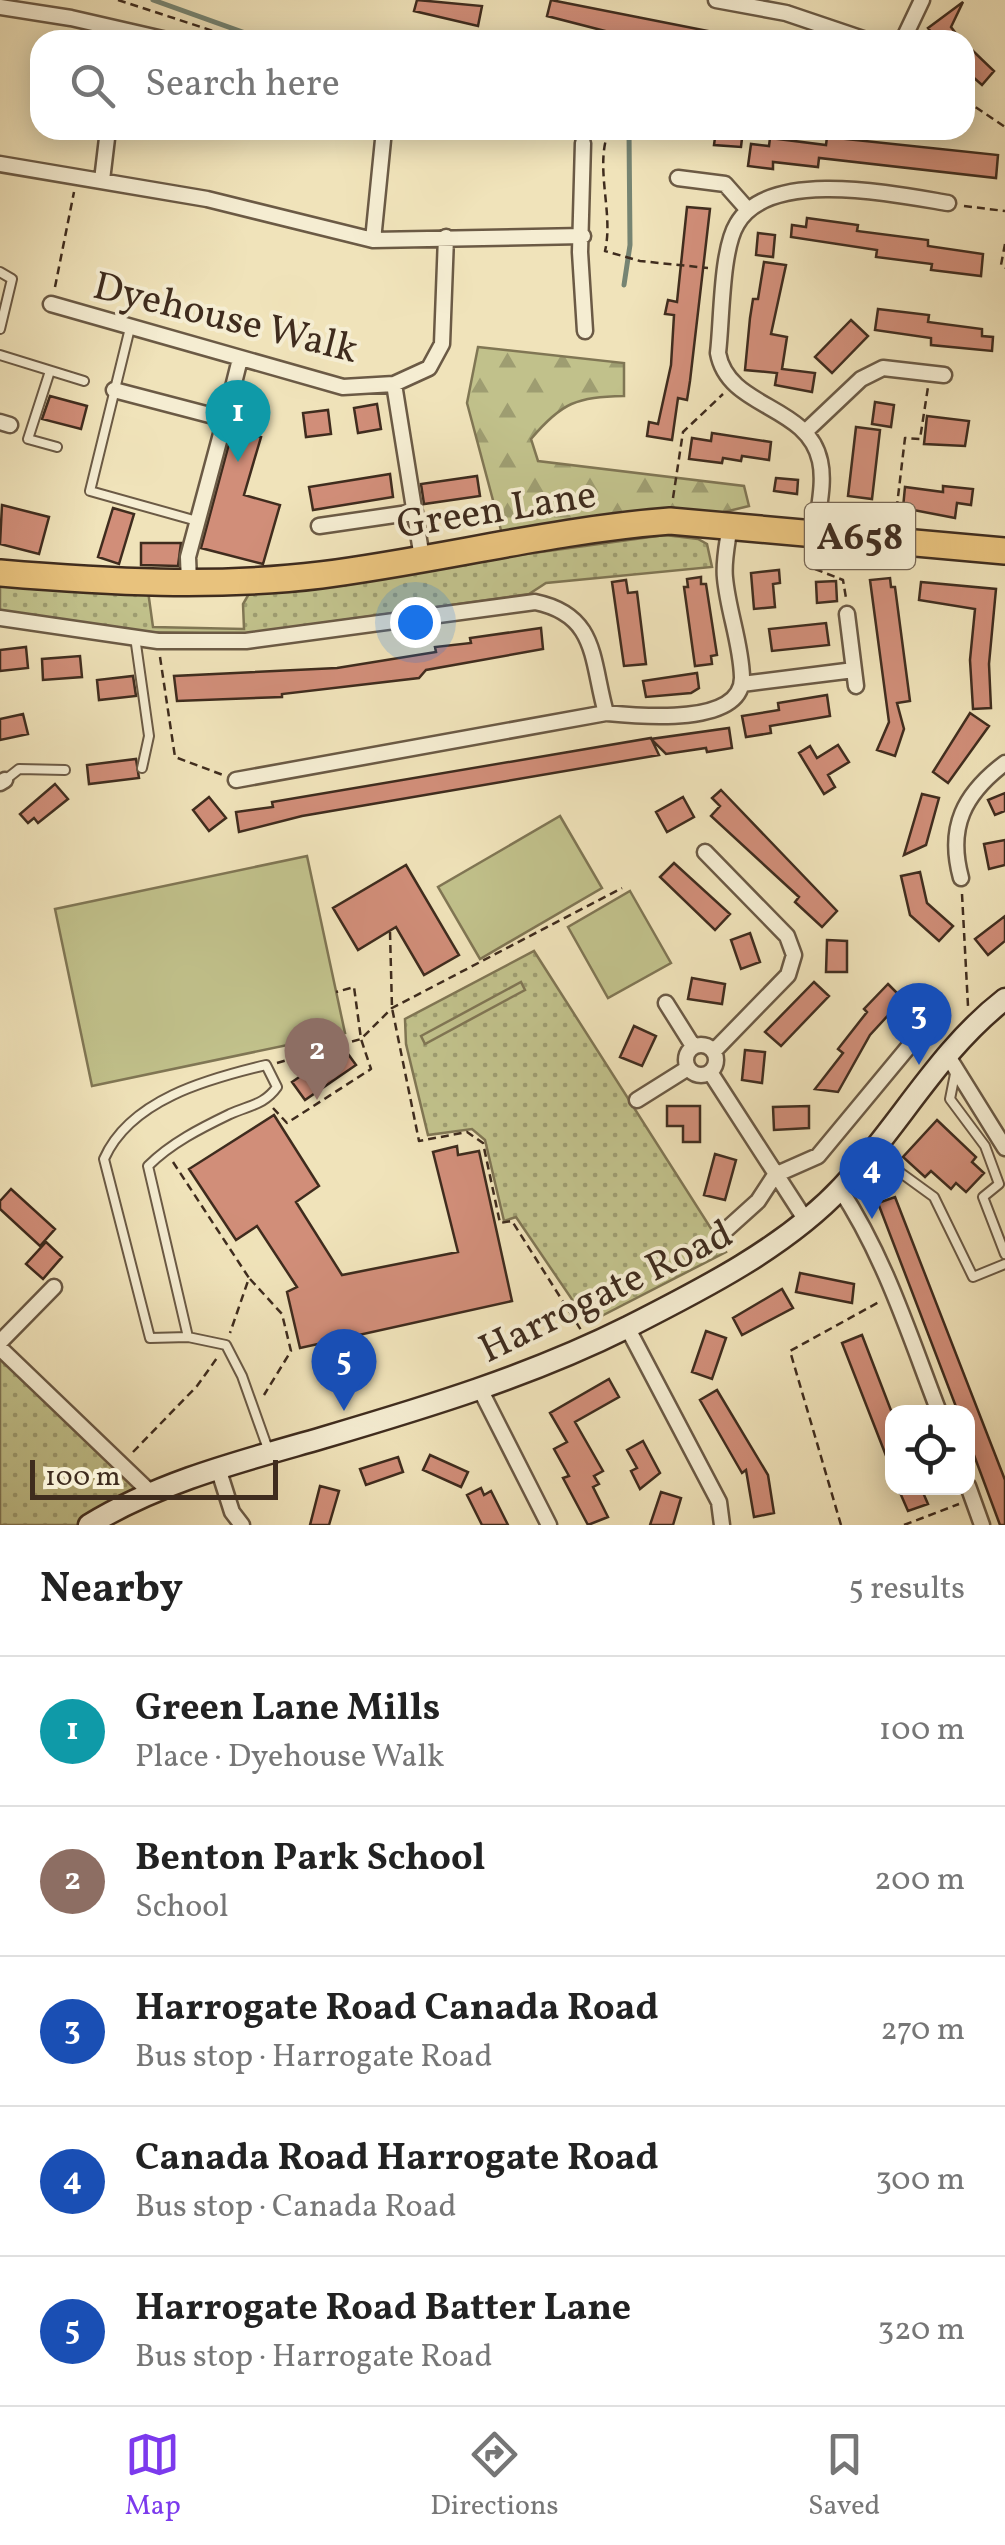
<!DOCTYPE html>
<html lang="en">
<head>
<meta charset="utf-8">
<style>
	body { margin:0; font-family:Vollkorn,serif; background:#f2f2f2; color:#222 }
	.controls { position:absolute; right:30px; bottom:30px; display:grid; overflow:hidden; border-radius:20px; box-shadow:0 5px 25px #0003 }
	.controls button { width:90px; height:90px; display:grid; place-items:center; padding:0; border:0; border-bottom:2px solid #e0e0e0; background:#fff; color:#222; font:50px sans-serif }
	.scale { position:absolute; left:30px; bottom:25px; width:248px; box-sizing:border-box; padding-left:10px; border:5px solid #3f2c1e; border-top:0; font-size:28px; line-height:35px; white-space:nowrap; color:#3f2c1e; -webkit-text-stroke:8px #f5edd2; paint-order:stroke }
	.you { position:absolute; left:415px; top:622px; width:35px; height:35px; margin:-25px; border:8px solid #fff; border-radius:50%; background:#1a73e8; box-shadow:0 0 0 15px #1a73e833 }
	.badge { display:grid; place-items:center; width:65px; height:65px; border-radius:50%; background:#7c3aed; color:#fff; font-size:32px; font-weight:700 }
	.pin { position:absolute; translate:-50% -82px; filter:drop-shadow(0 2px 5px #0008) }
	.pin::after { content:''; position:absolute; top:52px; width:35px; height:30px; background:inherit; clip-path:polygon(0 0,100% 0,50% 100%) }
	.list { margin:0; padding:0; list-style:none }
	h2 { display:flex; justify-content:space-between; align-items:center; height:130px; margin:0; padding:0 40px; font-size:42px }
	h2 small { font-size:32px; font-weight:400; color:#767676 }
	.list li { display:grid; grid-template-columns:65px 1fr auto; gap:30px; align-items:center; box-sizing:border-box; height:150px; padding:0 40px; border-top:2px solid #e0e0e0 }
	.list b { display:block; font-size:38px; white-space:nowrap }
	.list p { margin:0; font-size:32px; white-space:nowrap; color:#767676 }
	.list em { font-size:32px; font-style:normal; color:#767676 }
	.icon { flex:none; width:55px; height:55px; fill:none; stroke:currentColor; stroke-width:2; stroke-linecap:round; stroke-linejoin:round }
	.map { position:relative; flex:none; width:1005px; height:1525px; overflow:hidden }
	.search { position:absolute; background:#fff; box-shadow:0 5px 25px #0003; left:30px; right:30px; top:30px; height:110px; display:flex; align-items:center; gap:25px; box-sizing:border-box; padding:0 35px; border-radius:30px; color:#767676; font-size:38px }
	.sheet { height:880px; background:#fff }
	nav { display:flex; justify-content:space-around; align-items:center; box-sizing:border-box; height:140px; border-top:2px solid #e0e0e0; background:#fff; font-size:28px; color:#767676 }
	nav a { display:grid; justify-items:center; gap:5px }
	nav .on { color:#7c3aed }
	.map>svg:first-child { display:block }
	.grass { fill:url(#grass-dots); stroke:#807654; stroke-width:2.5 }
	.forest { fill:url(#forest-firs); stroke:#807654; stroke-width:2.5 }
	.pitch { fill:#c1c18b; stroke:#807654; stroke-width:2.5 }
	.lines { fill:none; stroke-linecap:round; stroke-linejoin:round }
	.stream { stroke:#768472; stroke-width:5 }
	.building { fill:#d18e79; stroke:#3f2c1e; stroke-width:2.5 }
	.lane-casing { stroke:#6b5a45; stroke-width:12 }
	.street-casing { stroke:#6b5a45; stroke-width:19 }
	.secondary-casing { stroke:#3f2c1e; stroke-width:25 }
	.highway-casing { stroke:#3f2c1e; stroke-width:30 }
	.path { stroke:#3f2c1e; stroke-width:2.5; stroke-dasharray:8 5; stroke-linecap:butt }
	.lane { stroke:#f5edd2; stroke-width:8 }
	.street { stroke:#f5edd2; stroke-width:14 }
	.secondary { stroke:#f5edd2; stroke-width:20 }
	.highway { stroke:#e8c27d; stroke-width:25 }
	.labels { text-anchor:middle; stroke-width:8; stroke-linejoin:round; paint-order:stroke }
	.shield { fill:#f5edd2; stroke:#766654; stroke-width:2.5 }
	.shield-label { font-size:38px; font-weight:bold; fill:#3f2c1e }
	.street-label { font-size:40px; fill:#3f2c1e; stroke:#f5edd2 }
</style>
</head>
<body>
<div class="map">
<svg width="1005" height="1525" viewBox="0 0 1005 1525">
	<defs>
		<pattern id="grass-dots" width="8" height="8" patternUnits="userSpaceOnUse" patternTransform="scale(2.5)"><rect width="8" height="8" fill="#c1c18b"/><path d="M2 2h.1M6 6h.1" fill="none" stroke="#9e9d71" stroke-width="1.8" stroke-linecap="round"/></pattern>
		<pattern id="forest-firs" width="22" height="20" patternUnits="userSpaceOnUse" patternTransform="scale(2.5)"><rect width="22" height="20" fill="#c1c18b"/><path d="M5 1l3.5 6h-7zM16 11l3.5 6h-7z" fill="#9e9d71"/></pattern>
	</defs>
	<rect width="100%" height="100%" fill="#f0e3ba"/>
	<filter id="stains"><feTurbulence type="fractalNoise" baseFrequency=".002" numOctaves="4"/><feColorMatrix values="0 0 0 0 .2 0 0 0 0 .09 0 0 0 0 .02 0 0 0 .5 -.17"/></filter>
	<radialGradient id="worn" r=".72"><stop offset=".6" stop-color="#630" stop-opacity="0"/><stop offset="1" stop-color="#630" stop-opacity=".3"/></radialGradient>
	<path class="grass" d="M665 535 698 539 707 544 712 567 546 583 529 594 244 634 129 632 0 613V581L148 591 153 627 244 629 243 604 250 592Z
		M534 951 726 1252 588 1323 516 1217 504 1221 485 1140 472 1129 428 1135 406 1044 405 1019Z
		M0 1348 150 1492 93 1525H0Z"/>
	<path class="forest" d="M478 347 624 363V396C577 397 562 402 531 439L538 461 744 486 749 506 704 517 502 534 467 403Z"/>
	<path class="pitch" d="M560 816 602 888 480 959 438 887Z
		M307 856 345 1033 92 1086 55 909Z
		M630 891 671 963 608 998 568 927Z
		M521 982 525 990 425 1044 421 1036Z"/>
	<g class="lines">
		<path class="stream" d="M153 0 265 40
			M624 285 630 245 629 130"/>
	</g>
	<path class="building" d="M417 0 482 6 478 26 414 11Z
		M551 0 723 34 722 40H662L609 32 547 16Z
		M963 2 951 27 961 40H937L928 28Z
		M972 50 994 71 982 85 965 70V58Z
		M716 130H743L741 147 714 145Z
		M827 137 998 155 996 178 819 158 818 167 773 162V169L748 166 751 144 769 146 770 138 826 145Z
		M687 207 710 209 690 381 687 400 678 398 672 440 647 436 649 422 658 424 671 365 674 315 665 314 668 300 677 302Z
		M807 218 858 225 857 231 928 240V246L983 254 981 276 931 270 932 264 876 257 877 250 791 237 792 225 806 227Z
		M758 233 775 235 773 257 756 255Z
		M764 262 786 265 771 334 787 337 782 369 815 373 812 392 775 385 777 373 745 370 750 318 753 299H758Z
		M878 309 929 315 928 322 982 329V336L993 337 992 351 931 345V338L875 330Z
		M851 320 868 336 832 373 815 357Z
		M50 396 87 406 81 429 42 419Z
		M875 402 894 405 891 427 872 424Z
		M377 404 381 429 358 433 354 408Z
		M328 410 331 434 306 437 303 413Z
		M927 416 969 421 965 446 924 444Z
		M856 427 880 430 872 499 848 496Z
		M233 429 261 437 244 495 280 505 263 564 201 548Z
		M712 433 771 442 769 460 742 456 741 461 723 458 722 463 689 459 692 438 711 441Z
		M390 474 393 497 313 510 309 487Z
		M477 476 480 496 424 504 421 484Z
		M776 478 798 480 797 494 774 491Z
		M943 486 973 489 971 505 957 503 955 518 903 508 905 487 943 492Z
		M2 505 49 517 39 554 0 544Z
		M113 508 134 514 119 564 98 557Z
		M141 543H181L178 566 141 565Z
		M779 570 780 583 773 584 775 607 754 609 751 573Z
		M701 577V584H706L717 655 711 656 712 664 695 666 684 587H688L687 579Z
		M890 578 891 587H895L910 701 897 703 904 729 895 756 877 750 889 722 870 580Z
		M626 580 628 593 637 592 646 664 624 666 612 582Z
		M836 581 837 601 817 603 816 582Z
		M921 582 996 589 989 664 991 708 973 709 970 660 975 609 919 600Z
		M826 623 829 645 772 651 769 629Z
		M541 628 543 649 426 670 419 678 282 694V697L177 701 174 676 337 668 436 652 435 647 471 643 470 638Z
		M26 647 28 668 0 671V650Z
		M80 656 82 677 43 680 42 659Z
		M697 673 699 688 691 693 646 697 643 681Z
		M133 676 136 696 99 700 97 680Z
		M827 695 830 716 770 726 771 733 746 737 742 716 779 710 778 703Z
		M970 713 989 726 948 783 933 772Z
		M23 714 28 734 0 740V719Z
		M729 728 732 748 707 752 706 748 666 754 651 739Z
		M651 738 659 755 302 816 239 832 236 812 273 807 272 802Z
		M838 745 849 762 828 775 835 787 824 794 799 753 810 746 817 758Z
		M136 759 139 778 89 784 87 765Z
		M55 784 68 799 38 823 34 818 28 823 20 814Z
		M721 790 837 911 822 927 795 902 799 897 711 816 720 806 712 798Z
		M1005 793V811L995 815 988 800Z
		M922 794 939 798 926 845 904 855Z
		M209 797 226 818 209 831 193 810Z
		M683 797 694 817 667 832 656 812Z
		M1005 840V865L989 869 984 844Z
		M674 863 730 914 715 930 660 877Z
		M406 865 459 955 424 975 396 927 358 950 333 908Z
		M920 872 927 903 953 926 939 941 910 915 901 876Z
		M1005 916V941L988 955 975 939Z
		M750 933 760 962 741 969 731 940Z
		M827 940 847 941V972H826Z
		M692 978 725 984 722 1004 688 999Z
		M814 982 829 996 781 1046 765 1032Z
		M888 984 903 999 870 1035 838 1092 815 1089 843 1053 838 1049 867 1012 864 1009Z
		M634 1026 656 1036 642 1066 620 1057Z
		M343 1047 356 1065 305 1100 292 1082Z
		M745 1050 765 1052 762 1083 742 1080Z
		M667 1106H700V1142H683V1126H667Z
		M809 1106V1128L774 1130 773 1107Z
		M274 1115 319 1186 296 1202 342 1275 458 1252 433 1152 457 1146 458 1155 479 1151 512 1301 300 1348 287 1292 297 1287 257 1226 236 1240 189 1169Z
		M937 1120 976 1157 972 1162 984 1173 966 1192 956 1183 951 1189 931 1171 925 1177 903 1157Z
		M715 1154 736 1160 725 1200 704 1195Z
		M11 1189 55 1229 40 1246 0 1209V1201Z
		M895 1197 1005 1480V1525H1000L968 1439V1412H958L878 1203Z
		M46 1242 62 1257 43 1279 26 1264Z
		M800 1273 854 1284 852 1303 796 1292Z
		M782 1289 793 1308 742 1335 733 1318Z
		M706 1331 726 1338 712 1379 692 1372Z
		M862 1335 892 1413V1471L842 1343Z
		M609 1379 619 1397 575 1422 603 1471 594 1476 599 1484 593 1487 608 1517 588 1525 563 1478 569 1476 554 1449 567 1442 550 1413Z
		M717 1390 768 1475 774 1513 754 1517 746 1470 742 1473 700 1400Z
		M643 1441 660 1473 640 1489 631 1471 637 1468 627 1450Z
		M430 1455 468 1472 461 1487 423 1470Z
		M398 1457 403 1472 366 1485 360 1469Z
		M320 1486 339 1491 329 1525H310Z
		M481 1488 484 1495 491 1491 508 1525H482L467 1495Z
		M898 1488H921L928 1504 908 1511Z
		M661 1492 681 1498 673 1525H650Z"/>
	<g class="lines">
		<defs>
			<path id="lane" d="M0 272 12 279 0 329
				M130 328 90 491 197 521
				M0 355 84 381
				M50 371 28 439 57 447
				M135 637 149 736 142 768
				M5 780 19 769 65 770
				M955 1074 950 1099 985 1146 999 1184 983 1197 1005 1254
				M872 1152 934 1197 973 1277 1005 1264
				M188 1337 148 1166C171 1143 201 1128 230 1114 250 1105 264 1105 277 1087L266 1065C207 1079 130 1100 104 1159L150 1338 188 1337 226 1345 242 1376 268 1449"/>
			<path id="street" d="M716 0 786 13 866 40
				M0 7 71 18 167 40
				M903 40 922 0
				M583 143 580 252 585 331
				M0 164 207 199 373 240 583 236
				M678 178 725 184 748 210
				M102 180 108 130
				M373 240 384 130
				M51 304 343 387 394 384 429 368 442 344 446 237
				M394 384 422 558
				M114 390 225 419 188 557 189 582
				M225 419 240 359
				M0 422 10 425
				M805 432 861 379 883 368 944 375
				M319 526 415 512
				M816 531C818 509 825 483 820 461 808 404 728 409 718 353 722 320 721 250 737 224 769 168 894 194 948 203
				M0 618 158 641H246L535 602C598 615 591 660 606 713
				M854 670 856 686
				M742 684 854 670 847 614
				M236 780 606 713C637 716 743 727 742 677 741 643 728 611 725 578 723 561 728 541 730 524
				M0 783 5 780
				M705 852 787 936 794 955 788 975 714 1051
				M961 878C947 827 964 794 1005 763
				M666 1003 693 1046
				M686 1060a15 15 0 1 1 30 0a15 15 0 1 1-30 0Z
				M946 1053 1005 1148
				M710 1072 805 1219
				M637 1100 688 1068
				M840 1189C885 1257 910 1337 939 1412
				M727 1229 758 1201 775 1175 818 1156 925 1027
				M627 1327 719 1502 722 1525
				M0 1342 54 1287
				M0 1348 150 1492
				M481 1391 549 1525
				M218 1468 232 1512 242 1525
				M968 1486 982 1525"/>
			<path id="secondary" d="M89 1525C161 1481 242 1461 322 1438 427 1407 530 1376 628 1327 701 1290 786 1247 842 1187 900 1125 938 1051 1005 999"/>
			<path id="highway" d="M0 573C106 582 215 588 321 575 438 560 553 530 670 521L1005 551"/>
		</defs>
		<use href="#lane" class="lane-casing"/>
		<use href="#street" class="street-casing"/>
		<use href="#secondary" class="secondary-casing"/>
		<use href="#highway" class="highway-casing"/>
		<path class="path" d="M118 0 241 40
			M965 100 1005 127
			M609 130C594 167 614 213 605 251L640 261 708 268
			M964 206 1005 211
			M1005 244 1001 265 1005 268
			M55 287 74 192
			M673 498 683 432 723 394
			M833 510 865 516
			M895 522 905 438 920 439 928 387
			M815 556V569L843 580 846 598
			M160 657 175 757 223 775
			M962 894 968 1006
			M390 932 392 1008 419 1141 467 1132 483 1143 500 1223 512 1221 581 1330
			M277 1063 361 1039 392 1008 622 888
			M273 1108 287 1123 371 1069 361 1039 354 987 336 992
			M173 1162 249 1278 230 1333
			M250 1279 282 1314 291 1351 264 1395
			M133 1452 197 1386 217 1358
			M841 1525 790 1351 879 1302
			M904 1525 959 1504"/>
		<use href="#lane" class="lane"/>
		<use href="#street" class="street"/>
		<use href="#secondary" class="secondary"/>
		<use href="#highway" class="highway"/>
	</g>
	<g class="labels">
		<rect class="shield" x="805" y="503" width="110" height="66" rx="8"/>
		<g class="shield-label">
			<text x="860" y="549">A658</text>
		</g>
		<g class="street-label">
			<text transform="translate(226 316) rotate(14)" y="14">Dyehouse Walk</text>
			<text transform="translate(496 508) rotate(-9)" y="14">Green Lane</text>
			<text transform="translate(605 1290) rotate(-26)" y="14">Harrogate Road</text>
		</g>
	</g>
	<rect width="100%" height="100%" filter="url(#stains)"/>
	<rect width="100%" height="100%" fill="url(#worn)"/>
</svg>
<div class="controls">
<button><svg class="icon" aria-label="locate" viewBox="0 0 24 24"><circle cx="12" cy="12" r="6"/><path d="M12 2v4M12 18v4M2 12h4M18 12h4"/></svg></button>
</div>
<div class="scale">100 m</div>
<div class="you"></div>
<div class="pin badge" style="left:238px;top:462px;background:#0f9aa8">1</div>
<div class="pin badge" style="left:317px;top:1100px;background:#8d6e63">2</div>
<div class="pin badge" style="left:919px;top:1065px;background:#1a4fb4">3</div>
<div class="pin badge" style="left:872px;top:1219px;background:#1a4fb4">4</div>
<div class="pin badge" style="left:344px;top:1411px;background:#1a4fb4">5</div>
<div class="search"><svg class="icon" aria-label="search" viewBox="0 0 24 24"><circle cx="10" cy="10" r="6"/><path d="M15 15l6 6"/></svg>Search here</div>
</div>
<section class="sheet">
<h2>Nearby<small>5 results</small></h2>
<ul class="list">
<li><span class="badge" style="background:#0f9aa8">1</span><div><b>Green Lane Mills</b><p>Place · Dyehouse Walk</p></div><em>100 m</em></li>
<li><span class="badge" style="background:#8d6e63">2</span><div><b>Benton Park School</b><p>School</p></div><em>200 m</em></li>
<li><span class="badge" style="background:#1a4fb4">3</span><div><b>Harrogate Road Canada Road</b><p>Bus stop · Harrogate Road</p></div><em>270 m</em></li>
<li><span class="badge" style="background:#1a4fb4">4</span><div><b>Canada Road Harrogate Road</b><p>Bus stop · Canada Road</p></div><em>300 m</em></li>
<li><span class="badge" style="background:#1a4fb4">5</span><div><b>Harrogate Road Batter Lane</b><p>Bus stop · Harrogate Road</p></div><em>320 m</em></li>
</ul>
</section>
<nav>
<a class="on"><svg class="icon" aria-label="map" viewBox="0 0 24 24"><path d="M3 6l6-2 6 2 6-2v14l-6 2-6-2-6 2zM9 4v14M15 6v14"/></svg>Map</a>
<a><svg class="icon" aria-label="directions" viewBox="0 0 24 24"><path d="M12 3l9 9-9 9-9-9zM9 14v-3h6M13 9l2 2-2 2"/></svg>Directions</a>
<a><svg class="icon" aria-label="saved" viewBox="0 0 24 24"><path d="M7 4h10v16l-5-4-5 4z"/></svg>Saved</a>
</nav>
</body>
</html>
